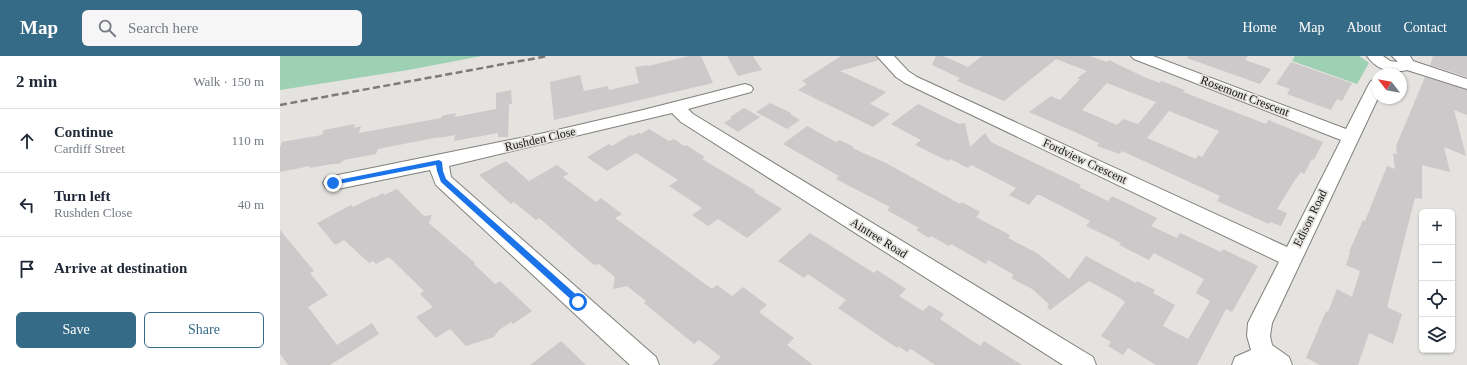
<!DOCTYPE html>
<html lang="en">
<head>
<meta charset="utf-8">
<style>
	body { margin:0; font-family:Georgia,serif; background:#f6f6f7; color:#1f2937 }
	.controls { position:absolute; right:12px; bottom:12px; display:grid; overflow:hidden; border-radius:6px; box-shadow:0 1px 3px #0004 }
	.controls button { width:36px; height:36px; display:grid; place-items:center; padding:0; border:0; border-bottom:1px solid #e0e1e3; background:#fff; color:#1f2937; font:20px sans-serif }
	.compass { position:absolute; left:1091px; top:12px; width:36px; height:36px; border-radius:50%; background:#fff; box-shadow:0 1px 3px #0004; rotate:301deg }
	.stop { position:absolute; width:12px; height:12px; margin:-9px; border:3px solid #1a73e8; border-radius:50%; background:#fff }
	.stop.end { background:#1a73e8; border-color:#fff; box-shadow:0 1px 4px #0008 }
	.list { margin:0; padding:0; list-style:none }
	h2 { display:flex; justify-content:space-between; align-items:center; height:52px; margin:0; padding:0 16px; font-size:17px }
	h2 small { font-size:13px; font-weight:400; color:#747a83 }
	.list li { display:grid; grid-template-columns:26px 1fr auto; gap:12px; align-items:center; box-sizing:border-box; height:64px; padding:0 16px; border-top:1px solid #e0e1e3 }
	.list b { display:block; font-size:15px; white-space:nowrap }
	.list p { margin:0; font-size:13px; white-space:nowrap; color:#747a83 }
	.list em { font-size:13px; font-style:normal; color:#747a83 }
	.actions { display:flex; gap:8px; padding:12px 16px }
	.actions a { flex:1; padding:9px 0; border:1px solid #366b87; border-radius:6px; text-align:center; font-size:14px; color:#366b87 }
	.actions .main { background:#366b87; color:#fff }
	.icon { flex:none; width:22px; height:22px; fill:none; stroke:currentColor; stroke-width:2; stroke-linecap:round; stroke-linejoin:round }
	.map { position:relative; flex:none; width:1187px; height:309px; overflow:hidden }
	header { display:flex; align-items:center; gap:24px; box-sizing:border-box; height:56px; padding:0 20px; background:#366b87; color:#fff }
	header strong { font-size:19px }
	nav { display:flex; gap:22px; margin-inline-start:auto; font-size:14px }
	.search { width:280px; height:36px; background:#f6f6f7; display:flex; align-items:center; gap:10px; box-sizing:border-box; padding:0 14px; border-radius:6px; color:#747a83; font-size:15px }
	main { display:flex }
	aside { flex:1; background:#fff }
	.map>svg:first-child { display:block }
	.green { fill:#9ed0b3 }
	.building { fill:#cdc8ca; fill-rule:evenodd }
	.lines { fill:none; stroke-linecap:round; stroke-linejoin:round }
	.minor-casing { stroke:#807f7b; stroke-width:2 }
	.minor { fill:#fff; fill-rule:evenodd }
	.rail { stroke:#7c7b78; stroke-width:2.5; stroke-dasharray:7 3.5; stroke-linecap:butt }
	.route { fill:#1a73e8 }
	.labels { text-anchor:middle; stroke-width:3.5; stroke-linejoin:round; paint-order:stroke }
	.street-label { font-size:12px; fill:#131211; stroke:#e4e3df }
</style>
</head>
<body>
<header>
<strong>Map</strong>
<div class="search"><svg class="icon" aria-label="search" viewBox="0 0 24 24"><circle cx="10" cy="10" r="6"/><path d="M15 15l6 6"/></svg>Search here</div>
<nav><a>Home</a><a>Map</a><a>About</a><a>Contact</a></nav>
</header>
<main>
<aside>
<h2>2 min<small>Walk · 150 m</small></h2>
<ul class="list">
<li><svg class="icon" aria-label="ahead" viewBox="0 0 24 24"><path d="M12 20V5M6 11l6-6 6 6"/></svg><div><b>Continue</b><p>Cardiff Street</p></div><em>110 m</em></li>
<li><svg class="icon" aria-label="left" viewBox="0 0 24 24"><path d="M17 20v-9H6M10 6l-5 5 5 5"/></svg><div><b>Turn left</b><p>Rushden Close</p></div><em>40 m</em></li>
<li><svg class="icon" aria-label="arrive" viewBox="0 0 24 24"><path d="M6 21V4h12l-3 4 3 4H6"/></svg><div><b>Arrive at destination</b></div></li>
</ul>
<div class="actions"><a class="main">Save</a><a>Share</a></div>
</aside>
<div class="map">
<svg width="1187" height="309" viewBox="0 0 1187 309">
	<rect width="100%" height="100%" fill="#e4e3df"/>
	<path class="green" d="M0 0H202L128 14 0 34Z
		M1015 0H1079L1089 7 1077 28 1012 5Z"/>
	<path class="building" d="M409 0H421L433 27 274 64 270 26 300 19 304 35 328 30 329 34 359 27 355 11 367 9 368 10Z
		M447 0H473L482 14 458 20Z
		M561 0H596L599 4 560 15 606 36 590 48 610 58 593 71 518 34 527 28 522 25Z
		M656 0H663L688 11 702 0H810L827 6 829 4 864 21 880 27 881 25 905 34 903 36 986 68 988 64 1043 86 1034 104 1032 103 1024 118 1021 116 1015 124 997 153 1007 157 1001 170 990 166 989 168 937 145 940 140 842 95 840 98 817 90 819 87 806 81 749 56 771 40 780 44 800 23 797 22 807 15 776 3 724 45 677 25 680 22 652 9ZM827 27 876 46 858 68 843 63 837 69 802 54ZM889 55 939 75 922 101 918 99 916 103 867 82Z
		M908 0H968L965 4 991 13 980 28 907 2Z
		M1153 0H1187V21L1150 9Z
		M1011 6 1054 21 1072 27 1062 45 1057 43 1051 54 1007 38 1010 33 996 28Z
		M1145 21 1187 34V59L1174 54 1186 100 1164 91 1170 116 1142 109V143L1135 142 1107 251 1122 258 1113 288 1089 277 1078 309H1040L1026 302 1046 255 1048 256 1057 233 1072 241 1080 215 1066 209 1070 197 1069 196 1083 164 1085 165 1107 110 1115 113 1113 97 1117 98 1116 90Z
		M231 34 232 48H229L228 81H218V76V77L174 85 175 79 158 82 159 81 98 93 96 98 64 104 59 108H52L30 112V110L0 116V91L2 86 42 79 44 74 75 68 74 72 81 70 79 77 161 62 162 60 176 57 175 61 216 53V37Z
		M490 47 511 57 510 58 520 64 507 73 476 56Z
		M638 48 679 68 685 67 690 91 705 77 711 86 801 129 799 131 828 145 832 140 877 162 871 170 897 182 900 177 941 196 943 193 978 210 952 256 946 253 917 309H876L848 292 843 299 828 290 831 286 821 280 845 246 840 242 809 225 770 254 767 251 769 248 752 233 731 222 734 219 708 204 706 208 671 188 669 190 651 180 649 182 636 174 639 172 607 154 610 151 556 123 559 120 503 88 527 70 556 86 560 84 574 91 572 92 606 107 680 148 682 146 700 156 696 161 730 179 728 182 757 197 789 223 806 200 856 227 857 225 875 234 873 237 895 249 883 270 908 283 930 245 916 237 924 223 874 197 869 204 839 189 841 187 806 170 810 165 760 139H757L749 149 729 139 736 132 691 109 688 112 670 103 668 105 635 89 641 84 611 68Z
		M464 52 480 61 458 76 444 67 452 62 450 61Z
		M369 73 389 85 394 83 404 90 406 89 425 101 422 103 476 135 474 136 502 153 467 182 438 163 428 170 412 159 422 152 389 130 398 124 356 97 327 115 307 101 329 88 332 90 350 79 352 80 359 77 361 78Z
		M226 105 249 125 277 109 289 118 283 121 316 146 321 142 342 158 335 162 432 233 437 229 452 240 463 231 487 249 479 256 514 282 507 289 533 309H432L441 301 419 284 414 288 364 247 366 245 347 230 333 233 335 221 319 208 314 209 259 162 256 164 234 146 231 148 199 119Z
		M117 133 144 160 152 159 149 167 195 207 194 208 215 228 220 225 252 255 233 268 231 266 219 274 214 281 186 290 170 273 156 282 136 261 153 251 140 238 144 235 109 201 96 208 93 205 89 207 64 184 55 189 37 167 71 149 73 151 93 141 94 142 103 137 104 139Z
		M0 174 34 215 30 217 48 239 28 251 57 289 92 267 99 278 50 309H8L0 298Z
		M530 177 594 217 597 214 626 233 619 240 643 255 649 249 664 258 660 263 700 290 704 285 742 309H655L631 293 627 296 618 290 617 292 558 252 566 244 528 218 524 222 498 205Z
		M281 285 306 309H250Z"/>
	<g class="lines">
		<defs>
			<path id="minor" d="M597 0H614L628 15 637 21 1007 191 1061 84 854 3 851 0H873L1066 73 1089 28 1091 25 1097 23V42H1098L992 267 990 280 992 289 1009 301 1012 309H952L955 301 971 294 967 280 968 267 999 206 625 27 616 21Z
				M1087 0H1103L1110 5 1118 6 1112 0H1130L1133 5 1187 23V33L1127 14C1111 18 1097 14 1087 0Z
				M465 28 471 30 473 33 471 36 408 53 413 58 813 301 816 309H783L401 66 392 57 169 110 171 121 376 301 379 309H350L156 129 150 114 53 134 46 132 43 127 46 122 53 120 260 78 363 54Z"/>
		</defs>
		<use href="#minor" class="minor-casing"/>
		<use href="#minor" class="minor"/>
		<path class="rail" d="M0 49 268 0"/>
	</g>
	<path class="route" d="M159 104 162 106 163 115 166 123 301 243V248H296L161 126 157 115 156 109 53 129 50 127 53 125Z"/>
	<g class="labels">
		<g class="street-label">
			<text transform="translate(965 40) rotate(21)" y="4">Rosemont Crescent</text>
			<text transform="translate(260 83) rotate(-13)" y="4">Rushden Close</text>
			<text transform="translate(805 105) rotate(25)" y="4">Fordview Crescent</text>
			<text transform="translate(1030 162) rotate(-64)" y="4">Edison Road</text>
			<text transform="translate(599 182) rotate(32)" y="4">Aintree Road</text>
		</g>
	</g>
</svg>
<div class="controls">
<button>+</button>
<button>−</button>
<button><svg class="icon" aria-label="locate" viewBox="0 0 24 24"><circle cx="12" cy="12" r="6"/><path d="M12 2v4M12 18v4M2 12h4M18 12h4"/></svg></button>
<button><svg class="icon" aria-label="layers" viewBox="0 0 24 24"><path d="M12 4l9 5-9 5-9-5zM3 14l9 5 9-5"/></svg></button>
</div>
<svg class="compass" viewBox="-18 -18 36 36"><path d="M0-13l5 13h-10z" fill="#e53935"/><path d="M0 13l5-13h-10z" fill="#747a83"/></svg>
<div class="stop" style="left:298px;top:246px"></div>
<div class="stop end" style="left:53px;top:127px"></div>
</div>
</main>
</body>
</html>
